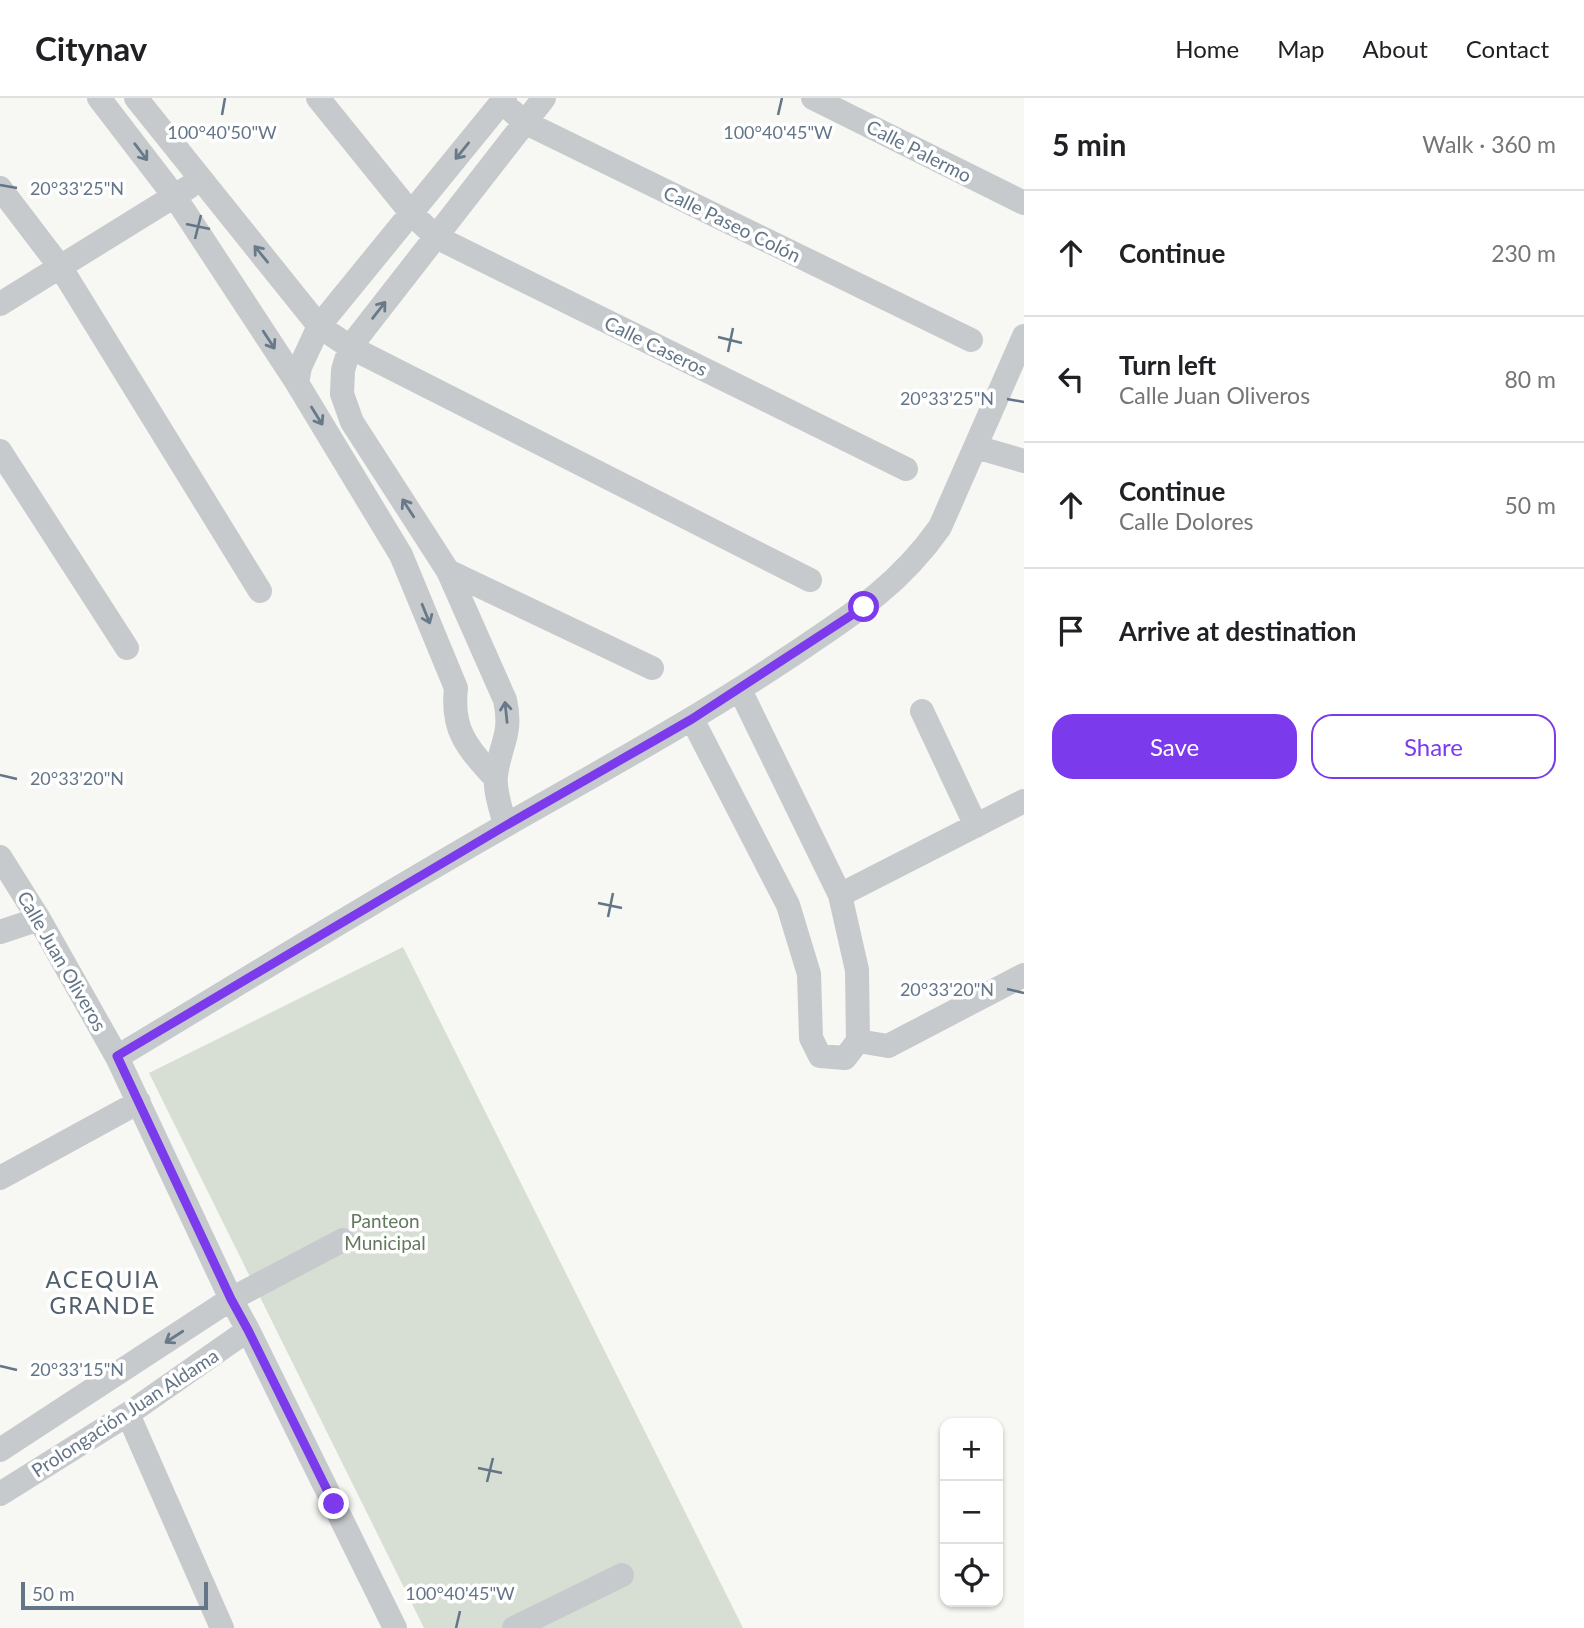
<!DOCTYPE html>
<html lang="en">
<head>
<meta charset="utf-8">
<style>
	body { margin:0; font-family:Lato,sans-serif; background:#f2f2f2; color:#202124 }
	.controls { position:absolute; right:21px; bottom:21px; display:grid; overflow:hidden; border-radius:14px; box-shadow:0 2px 5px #0004 }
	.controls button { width:63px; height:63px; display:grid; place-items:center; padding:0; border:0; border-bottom:2px solid #e0e0e0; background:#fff; color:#202124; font:35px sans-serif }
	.scale { position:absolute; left:21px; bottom:18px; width:187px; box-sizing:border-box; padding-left:7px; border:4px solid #637587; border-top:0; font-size:19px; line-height:24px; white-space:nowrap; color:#637587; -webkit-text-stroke:5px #fff; paint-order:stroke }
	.stop { position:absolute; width:21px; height:21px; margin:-16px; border:5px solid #7c3aed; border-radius:50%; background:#fff }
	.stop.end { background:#7c3aed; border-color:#fff; box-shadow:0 2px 7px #0008 }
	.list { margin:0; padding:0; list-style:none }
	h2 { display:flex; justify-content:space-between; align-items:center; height:91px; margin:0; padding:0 28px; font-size:30px }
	h2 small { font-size:23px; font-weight:400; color:#757577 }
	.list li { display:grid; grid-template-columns:46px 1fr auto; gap:21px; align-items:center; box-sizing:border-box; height:126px; padding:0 28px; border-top:2px solid #e0e0e0 }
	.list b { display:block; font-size:26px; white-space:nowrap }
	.list p { margin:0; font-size:23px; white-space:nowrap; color:#757577 }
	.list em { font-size:23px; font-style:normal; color:#757577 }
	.actions { display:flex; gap:14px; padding:21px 28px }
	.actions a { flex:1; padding:16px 0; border:2px solid #7c3aed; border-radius:21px; text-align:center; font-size:24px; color:#7c3aed }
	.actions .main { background:#7c3aed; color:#fff }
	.icon { flex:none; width:38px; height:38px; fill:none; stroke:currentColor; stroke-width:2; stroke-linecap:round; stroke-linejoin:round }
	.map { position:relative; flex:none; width:1024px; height:1530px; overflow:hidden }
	header { display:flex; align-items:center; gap:42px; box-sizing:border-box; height:98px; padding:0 35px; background:#fff; border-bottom:2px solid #e0e0e0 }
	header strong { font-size:33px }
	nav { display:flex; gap:38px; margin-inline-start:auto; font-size:24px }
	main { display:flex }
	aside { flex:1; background:#fff }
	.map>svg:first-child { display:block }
	.green { fill:#d7dfd4 }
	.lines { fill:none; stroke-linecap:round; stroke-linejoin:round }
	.minor { stroke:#c6cacd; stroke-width:24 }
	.oneway { stroke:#68798a }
	.route { stroke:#7c3aed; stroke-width:9 }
	.ticks { fill:none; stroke:#637587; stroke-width:2.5 }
	.labels { text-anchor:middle; stroke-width:7; stroke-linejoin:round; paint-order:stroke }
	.street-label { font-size:19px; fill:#637587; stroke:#fff }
	.park-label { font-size:19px; fill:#62795e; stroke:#fff }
	.quarter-label { font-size:23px; letter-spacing:2px; fill:#515f6c; stroke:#fff }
	.ticks-label { font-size:18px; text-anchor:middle; fill:#637587; stroke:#fff; stroke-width:7; stroke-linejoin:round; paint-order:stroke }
</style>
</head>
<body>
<header>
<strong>Citynav</strong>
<nav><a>Home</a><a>Map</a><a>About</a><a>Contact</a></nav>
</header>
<main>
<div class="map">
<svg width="1024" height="1530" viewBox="0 0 1024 1530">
	<rect width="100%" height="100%" fill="#f7f7f3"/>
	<path class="green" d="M403 849 743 1530H424L149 975Z"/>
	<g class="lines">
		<path class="minor" d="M99 0 175 99 297 285
			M136 0 319 228 350 249 810 482
			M318 0 411 115 436 139 906 371
			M813 0 1024 105
			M512 13 524 24 971 242
			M0 90 61 170 260 493
			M0 206 189 89
			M976 349 1024 363
			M0 353 127 550
			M448 473 652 570
			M922 613 976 728
			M692 621 788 807 809 876 811 940 820 958 845 960 858 943 857 872 840 797 740 592
			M495 680C468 650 451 633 456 590L401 457 297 285 300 269 319 228 505 0
			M505 728C502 713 494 693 496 678 499 648 513 637 505 602L448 473 352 324 342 296 343 272 350 249 544 0
			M0 759 39 821 117 959 231 1201 248 1232 395 1530
			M840 797 1024 703
			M0 834 39 821
			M858 943 888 948 1024 877
			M117 959C247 881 376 801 508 726 603 672 698 620 789 559 849 519 898 489 940 429L1024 238
			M0 1080 139 1004
			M128 1316 222 1530
			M0 1352 231 1201 343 1142
			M0 1396 128 1316 248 1232
			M514 1530 622 1477"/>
	</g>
	<defs><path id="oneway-shaft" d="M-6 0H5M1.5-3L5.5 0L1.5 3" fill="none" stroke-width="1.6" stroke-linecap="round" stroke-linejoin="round" transform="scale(1.75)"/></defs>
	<g class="oneway">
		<use href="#oneway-shaft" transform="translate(462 53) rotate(129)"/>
		<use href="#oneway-shaft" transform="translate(141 54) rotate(53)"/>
		<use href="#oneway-shaft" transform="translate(261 156) rotate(-129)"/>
		<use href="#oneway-shaft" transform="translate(379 212) rotate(-52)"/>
		<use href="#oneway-shaft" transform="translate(269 242) rotate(57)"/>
		<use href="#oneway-shaft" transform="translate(317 318) rotate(58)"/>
		<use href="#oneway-shaft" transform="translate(408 410) rotate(-123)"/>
		<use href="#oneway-shaft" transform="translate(426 516) rotate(68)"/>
		<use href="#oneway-shaft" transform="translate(506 614) rotate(-96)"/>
		<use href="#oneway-shaft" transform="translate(174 1239) rotate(147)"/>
	</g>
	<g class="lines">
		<path class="route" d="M334 1406 248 1232 231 1201 117 958 505 728 692 621 864 509"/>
	</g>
	<path class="ticks" d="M222 17 225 0M778 17 782 0M0 87 17 90M186 126 210 131M195 141 201 117M718 239 742 245M728 254 733 230M1007 301 1024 304M0 677 17 681M598 805 622 810M608 819 613 795M1007 891 1024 895M0 1268 17 1272M478 1370 502 1375M487 1384 493 1360M456 1530 460 1513"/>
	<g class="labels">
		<g class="street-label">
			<text transform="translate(919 53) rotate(27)" y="7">Calle Palermo</text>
			<text transform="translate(732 126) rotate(26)" y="7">Calle Paseo Colón</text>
			<text transform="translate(656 248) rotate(26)" y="7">Calle Caseros</text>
			<text transform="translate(62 863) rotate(60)" y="7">Calle Juan Oliveros</text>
			<text transform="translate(125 1315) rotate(-33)" y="7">Prolongación Juan Aldama</text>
		</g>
		<g class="park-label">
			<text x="385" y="1130">Panteon<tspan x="385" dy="22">Municipal</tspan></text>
		</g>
		<g class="quarter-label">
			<text x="103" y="1190">ACEQUIA<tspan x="103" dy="26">GRANDE</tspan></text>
		</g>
	</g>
	<g class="ticks-label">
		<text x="222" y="41">100°40'50"W</text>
		<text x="778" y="41">100°40'45"W</text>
		<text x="77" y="97">20°33'25"N</text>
		<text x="947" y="307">20°33'25"N</text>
		<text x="77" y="687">20°33'20"N</text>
		<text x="947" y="898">20°33'20"N</text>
		<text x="77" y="1278">20°33'15"N</text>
		<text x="460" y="1502">100°40'45"W</text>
	</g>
</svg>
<div class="controls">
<button>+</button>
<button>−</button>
<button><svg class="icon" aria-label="locate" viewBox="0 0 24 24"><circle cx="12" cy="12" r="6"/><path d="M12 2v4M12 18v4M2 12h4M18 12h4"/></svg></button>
</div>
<div class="scale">50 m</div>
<div class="stop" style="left:864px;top:509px"></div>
<div class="stop end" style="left:334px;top:1406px"></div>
</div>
<aside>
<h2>5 min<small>Walk · 360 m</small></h2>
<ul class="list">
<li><svg class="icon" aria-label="ahead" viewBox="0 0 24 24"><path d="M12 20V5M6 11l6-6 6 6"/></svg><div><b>Continue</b></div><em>230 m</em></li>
<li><svg class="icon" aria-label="left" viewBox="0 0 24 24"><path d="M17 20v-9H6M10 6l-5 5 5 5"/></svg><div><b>Turn left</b><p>Calle Juan Oliveros</p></div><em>80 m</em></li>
<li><svg class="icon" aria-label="ahead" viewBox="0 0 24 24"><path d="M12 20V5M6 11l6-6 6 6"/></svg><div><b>Continue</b><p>Calle Dolores</p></div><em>50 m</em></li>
<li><svg class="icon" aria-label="arrive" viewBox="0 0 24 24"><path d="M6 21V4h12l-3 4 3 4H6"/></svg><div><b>Arrive at destination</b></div></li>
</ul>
<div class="actions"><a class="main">Save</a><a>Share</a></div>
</aside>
</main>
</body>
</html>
